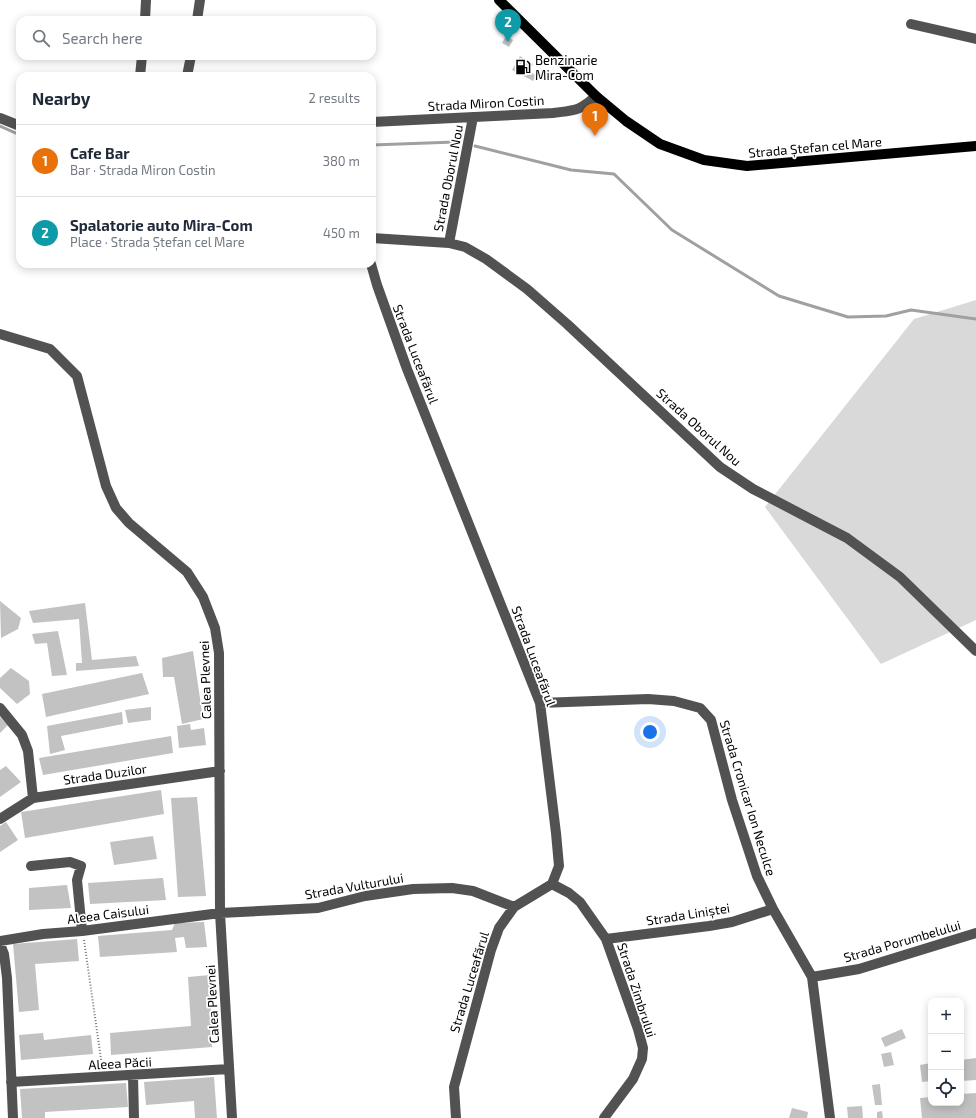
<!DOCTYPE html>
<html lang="en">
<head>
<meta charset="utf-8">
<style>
	body { margin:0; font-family:"Exo 2",sans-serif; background:#f2f2f3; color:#1f2937 }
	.controls { position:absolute; right:12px; bottom:12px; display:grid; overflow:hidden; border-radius:8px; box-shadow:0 2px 10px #0003 }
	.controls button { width:36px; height:36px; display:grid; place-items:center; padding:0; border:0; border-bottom:1px solid #e0e1e3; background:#fff; color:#1f2937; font:20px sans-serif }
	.you { position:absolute; left:650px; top:732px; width:14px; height:14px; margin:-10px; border:3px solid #fff; border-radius:50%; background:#1a73e8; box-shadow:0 0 0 6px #1a73e833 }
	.badge { display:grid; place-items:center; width:26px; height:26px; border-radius:50%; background:#ea580c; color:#fff; font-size:13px; font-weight:700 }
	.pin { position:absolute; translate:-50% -33px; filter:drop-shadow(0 1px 2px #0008) }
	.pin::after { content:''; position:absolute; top:21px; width:14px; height:12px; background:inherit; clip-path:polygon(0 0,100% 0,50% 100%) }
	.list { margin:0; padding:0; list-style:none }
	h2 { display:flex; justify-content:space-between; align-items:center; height:52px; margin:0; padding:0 16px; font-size:17px }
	h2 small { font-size:13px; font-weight:400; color:#747a83 }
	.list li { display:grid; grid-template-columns:26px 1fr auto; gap:12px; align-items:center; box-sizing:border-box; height:72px; padding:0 16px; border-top:1px solid #e0e1e3 }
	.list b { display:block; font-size:15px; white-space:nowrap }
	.list p { margin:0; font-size:13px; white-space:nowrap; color:#747a83 }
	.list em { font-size:13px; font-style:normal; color:#747a83 }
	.icon { flex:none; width:22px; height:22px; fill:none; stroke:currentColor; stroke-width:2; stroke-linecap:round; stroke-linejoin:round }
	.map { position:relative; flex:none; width:976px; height:1118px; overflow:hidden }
	.search { position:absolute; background:#fff; box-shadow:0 2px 10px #0003; left:16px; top:16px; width:360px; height:44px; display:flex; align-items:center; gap:10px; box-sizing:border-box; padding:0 14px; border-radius:12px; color:#747a83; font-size:15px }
	.panel { position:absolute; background:#fff; box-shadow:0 2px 10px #0003; left:16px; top:72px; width:360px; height:196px; border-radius:12px }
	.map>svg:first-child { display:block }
	.green { fill:#d9d9d9 }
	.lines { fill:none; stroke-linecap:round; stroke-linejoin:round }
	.stream { stroke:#a0a0a0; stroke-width:3 }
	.building { fill:#c2c2c2 }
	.path { stroke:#747474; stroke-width:2; stroke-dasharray:1 2; stroke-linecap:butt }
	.minor { stroke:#525252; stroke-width:10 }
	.major { stroke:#000; stroke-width:10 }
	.rail { stroke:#000; stroke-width:3; stroke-dasharray:6 2 1 2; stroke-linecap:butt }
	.labels { text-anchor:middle; stroke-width:3.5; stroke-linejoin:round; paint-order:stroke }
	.poi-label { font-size:13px; fill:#000; stroke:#fff; text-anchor:start }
	.street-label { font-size:13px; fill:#000; stroke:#fff }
</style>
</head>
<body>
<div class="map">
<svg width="976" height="1118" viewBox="0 0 976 1118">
	<rect width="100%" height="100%" fill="#fff"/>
	<path class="green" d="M976 300V620L881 664 765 507 914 319Z"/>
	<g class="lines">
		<path class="stream" d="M0 126 20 135
			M372 145 455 142
			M475 146 571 170 614 174 672 230 779 296 848 317 886 316 911 310 976 319"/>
	</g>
	<path class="building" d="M506 36 513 40 509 47 502 43Z
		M520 56 533 64 529 72 536 75 533 81 512 70Z
		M0 601 21 618 18 629 1 638Z
		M85 603 92 660 136 656 139 666 76 671V663H82L79 619 33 623 29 611Z
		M58 631 67 675 52 676 47 643 35 644 32 634Z
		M193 651 203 719 182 724 174 677H163L162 658Z
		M11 668 29 681 30 694 17 704 0 688V678Z
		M142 673 149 694 46 717 42 694Z
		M151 707V720L128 723 125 710Z
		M122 712 123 724 61 736 65 750 50 754 47 726Z
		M0 717 8 725 0 733Z
		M190 724 191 730 204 728 206 745 179 748 177 726Z
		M171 736 173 753 43 775 39 758Z
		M6 766 21 782 0 797V770Z
		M161 790 164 814 25 838 21 812Z
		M197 797 206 896 178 897 171 798Z
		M6 822 18 840 0 852V826Z
		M153 836 157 859 114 865 110 842Z
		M163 878 166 900 90 904 88 883Z
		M67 885 71 908 29 910V888Z
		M204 922 207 947 186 948 184 937 175 938 177 952 100 957 98 936 172 930 175 923Z
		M77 939 79 961 35 964 39 1010 19 1012 13 944Z
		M210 975 212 1047 111 1055 110 1033 191 1026 188 977Z
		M902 1029 906 1038 885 1047 881 1038Z
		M43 1033 44 1040 91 1035 93 1054 21 1060 19 1035Z
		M891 1052 894 1065 884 1067 881 1054Z
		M976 1058V1080L961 1081V1060Z
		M931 1063V1081L922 1082 920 1065Z
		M214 1077 217 1118H195L194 1101 146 1105 144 1082Z
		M126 1083 128 1107 45 1112V1118H22L20 1089Z
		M880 1084 882 1105H875L872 1085Z
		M976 1093V1118H922L920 1098 931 1097V1103H961V1094Z
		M862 1106 863 1118H848L847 1107Z
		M792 1108 808 1112 807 1118H789Z
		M882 1111 883 1118H877V1112Z"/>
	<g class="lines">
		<path class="path" d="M84 940 102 1066"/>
		<path class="minor" d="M145 20 146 0
			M197 20 200 0
			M911 24 976 39
			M140 76 142 56
			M187 76 191 56
			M0 118 20 126
			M372 122 553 113C575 110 580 111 596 96
			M372 238 449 243 465 247 486 259 527 289 567 324 720 467 753 489 847 538 900 577 976 651
			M449 243 473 117
			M371 264 377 285 407 369 540 703 556 833 559 866 552 884 514 907 499 928 491 950 454 1087 456 1118
			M0 334 50 349 77 376 106 486 116 508 129 523 187 572 203 597 215 628 219 653 220 913 232 1118
			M540 703 648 699 674 701 700 708 711 720 732 800 757 876 773 909 812 977 830 1118
			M0 708 22 735 28 751 33 798
			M0 819 33 798 220 771
			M31 866 70 862 81 866 77 880 82 931
			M552 884 569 893 580 902 606 939 638 1029 643 1048 642 1059 633 1079 604 1118
			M606 939 709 926 732 922 773 909
			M0 941 43 934 82 931 220 913 318 908 365 896 413 889 452 888 473 891 514 907
			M0 944 4 954 7 978 13 1118
			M812 977 859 969 976 933
			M133 1076 134 1118
			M11 1082 229 1069"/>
		<path class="major" d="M499 0 596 96 626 121 660 144 704 160 747 166 976 146"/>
		<path class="rail" d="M975 147H976"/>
	</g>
	<defs>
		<symbol id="fuel-bare" viewBox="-9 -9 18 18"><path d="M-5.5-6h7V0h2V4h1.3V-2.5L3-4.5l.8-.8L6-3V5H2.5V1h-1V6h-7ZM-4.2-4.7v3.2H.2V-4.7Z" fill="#000" stroke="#fff" stroke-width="2.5" paint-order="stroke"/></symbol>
	</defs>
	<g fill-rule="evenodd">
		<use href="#fuel-bare" x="512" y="56" width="22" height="22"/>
	</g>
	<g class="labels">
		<g class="poi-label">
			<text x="535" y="65">Benzinarie<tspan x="535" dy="15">Mira-Com</tspan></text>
		</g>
		<g class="street-label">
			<text transform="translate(486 103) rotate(-3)" y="5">Strada Miron Costin</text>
			<text transform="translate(815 147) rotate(-5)" y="5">Strada Ștefan cel Mare</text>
			<text transform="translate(448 178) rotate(-79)" y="5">Strada Oborul Nou</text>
			<text transform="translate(416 354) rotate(69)" y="5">Strada Luceafărul</text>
			<text transform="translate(699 427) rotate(42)" y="5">Strada Oborul Nou</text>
			<text transform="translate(534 656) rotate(70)" y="5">Strada Luceafărul</text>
			<text transform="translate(205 680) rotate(-92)" y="5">Calea Plevnei</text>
			<text transform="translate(105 774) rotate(-8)" y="5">Strada Duzilor</text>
			<text transform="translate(748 798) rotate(73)" y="5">Strada Cronicar Ion Neculce</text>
			<text transform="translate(354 886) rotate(-10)" y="5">Strada Vulturului</text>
			<text transform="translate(108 914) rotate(-7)" y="5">Aleea Caisului</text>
			<text transform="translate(688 914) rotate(-9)" y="5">Strada Liniștei</text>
			<text transform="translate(902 941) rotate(-16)" y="5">Strada Porumbelului</text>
			<text transform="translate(469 982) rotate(-73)" y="5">Strada Luceafărul</text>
			<text transform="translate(637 990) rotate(72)" y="5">Strada Zimbrului</text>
			<text transform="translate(212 1004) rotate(-93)" y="5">Calea Plevnei</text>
			<text transform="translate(120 1063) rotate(-3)" y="5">Aleea Păcii</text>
		</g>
	</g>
</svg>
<div class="controls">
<button>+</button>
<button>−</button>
<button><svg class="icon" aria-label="locate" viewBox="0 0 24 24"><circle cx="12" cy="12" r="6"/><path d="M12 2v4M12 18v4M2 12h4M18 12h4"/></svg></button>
</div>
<div class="you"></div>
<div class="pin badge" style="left:595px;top:136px;background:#e8710a">1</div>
<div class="pin badge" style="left:508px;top:42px;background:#0f9aa8">2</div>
<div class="search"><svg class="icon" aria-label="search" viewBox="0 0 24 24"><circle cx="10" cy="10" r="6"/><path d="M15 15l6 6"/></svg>Search here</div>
<section class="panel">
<h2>Nearby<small>2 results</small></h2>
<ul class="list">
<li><span class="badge" style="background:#e8710a">1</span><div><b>Cafe Bar</b><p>Bar · Strada Miron Costin</p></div><em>380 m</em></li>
<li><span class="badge" style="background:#0f9aa8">2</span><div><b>Spalatorie auto Mira-Com</b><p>Place · Strada Ștefan cel Mare</p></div><em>450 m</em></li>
</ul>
</section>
</div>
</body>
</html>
